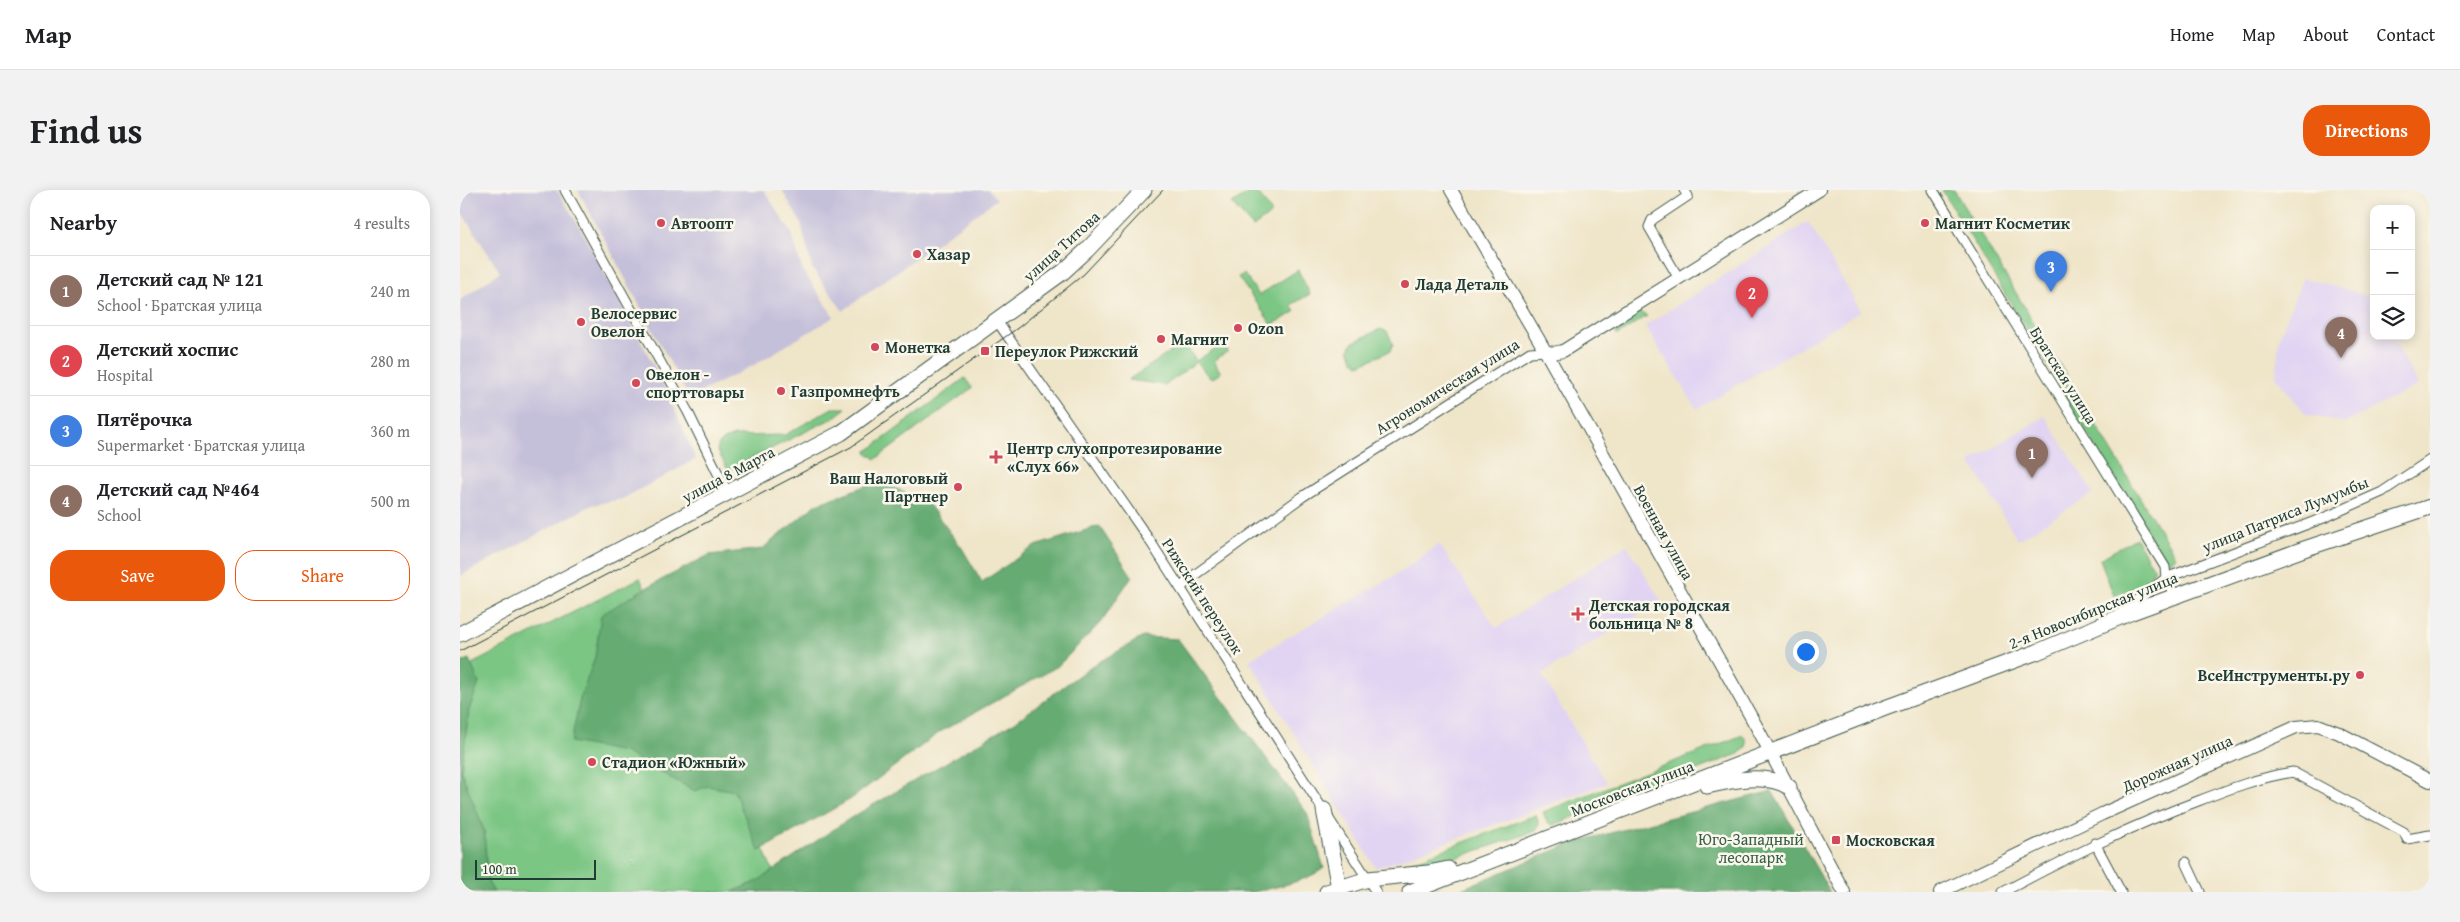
<!DOCTYPE html>
<html lang="en">
<head>
<meta charset="utf-8">
<style>
	body { margin:0; font-family:"Gentium Book Plus",serif; background:#f2f2f2; color:#202124 }
	.controls { position:absolute; right:15px; top:15px; display:grid; overflow:hidden; border-radius:10px; box-shadow:0 2px 12px #0003 }
	.controls button { width:45px; height:45px; display:grid; place-items:center; padding:0; border:0; border-bottom:1px solid #e0e0e0; background:#fff; color:#202124; font:25px sans-serif }
	.scale { position:absolute; left:15px; bottom:12px; width:121px; box-sizing:border-box; padding-left:5px; border:2px solid #1f3d34; border-top:0; font-size:14px; line-height:18px; white-space:nowrap; color:#1f3d34; -webkit-text-stroke:4px #fbf7ec; paint-order:stroke }
	.you { position:absolute; left:1345px; top:461px; width:18px; height:18px; margin:-12px; border:4px solid #fff; border-radius:50%; background:#1a73e8; box-shadow:0 0 0 8px #1a73e833 }
	.badge { display:grid; place-items:center; width:32px; height:32px; border-radius:50%; background:#ea580c; color:#fff; font-size:16px; font-weight:700 }
	.pin { position:absolute; translate:-50% -41px; filter:drop-shadow(0 1px 2px #0008) }
	.pin::after { content:''; position:absolute; top:26px; width:18px; height:15px; background:inherit; clip-path:polygon(0 0,100% 0,50% 100%) }
	.list { margin:0; padding:0; list-style:none }
	h2 { display:flex; justify-content:space-between; align-items:center; height:65px; margin:0; padding:0 20px; font-size:21px }
	h2 small { font-size:16px; font-weight:400; color:#757577 }
	.list li { display:grid; grid-template-columns:32px 1fr auto; gap:15px; align-items:center; box-sizing:border-box; height:70px; padding:0 20px; border-top:1px solid #e0e0e0 }
	.list b { display:block; font-size:19px; white-space:nowrap }
	.list p { margin:0; font-size:16px; white-space:nowrap; color:#757577 }
	.list em { font-size:16px; font-style:normal; color:#757577 }
	.actions { display:flex; gap:10px; padding:15px 20px }
	.actions a { flex:1; padding:11px 0; border:1px solid #ea580c; border-radius:20px; text-align:center; font-size:18px; color:#ea580c }
	.actions .main { background:#ea580c; color:#fff }
	.icon { flex:none; width:28px; height:28px; fill:none; stroke:currentColor; stroke-width:2; stroke-linecap:round; stroke-linejoin:round }
	.map { position:relative; flex:none; width:1970px; height:702px; overflow:hidden; border-radius:20px }
	header { display:flex; align-items:center; gap:30px; box-sizing:border-box; height:70px; padding:0 25px; background:#fff; border-bottom:1px solid #e0e0e0 }
	header strong { font-size:24px }
	nav { display:flex; gap:28px; margin-inline-start:auto; font-size:18px }
	.intro { display:flex; align-items:center; justify-content:space-between; box-sizing:border-box; height:120px; padding:0 30px }
	h1 { margin:0; font-size:35px }
	.button { padding:12px 22px; border-radius:20px; background:#ea580c; color:#fff; font-size:18px; font-weight:700 }
	main { display:flex; gap:30px; padding:0 30px }
	aside { flex:1; background:#fff; border-radius:20px; box-shadow:0 2px 12px #0003 }
	.map>svg:first-child { display:block }
	.built { fill:#e1d4f3 }
	.industrial { fill:#c5c0da }
	.green { fill:#7cc684; stroke:#4e825c }
	.forest { fill:#65ab72; stroke:#427453 }
	.lines { fill:none; stroke-linecap:round; stroke-linejoin:round }
	.street-casing { stroke:#3e564a; stroke-width:11 }
	.secondary-casing { stroke:#3e564a; stroke-width:14 }
	.primary-casing { stroke:#3e564a; stroke-width:17 }
	.street { stroke:#fff; stroke-width:9 }
	.secondary { stroke:#fff; stroke-width:12 }
	.primary { stroke:#fff; stroke-width:15 }
	.tram { stroke:#1f3d34; stroke-width:1 }
	.poi-dot { fill:#d1495b; stroke:#fbf7ec; stroke-width:2 }
	.labels { text-anchor:middle; stroke-width:5; stroke-linejoin:round; paint-order:stroke }
	.poi-label { font-size:16px; font-weight:bold; fill:#1f3d34; stroke:#fbf7ec; text-anchor:start }
	.street-label { font-size:16px; fill:#1f3d34; stroke:#fbf7ec }
	.park-label { font-size:16px; fill:#365f48; stroke:#fbf7ec }
</style>
</head>
<body>
<header>
<strong>Map</strong>
<nav><a>Home</a><a>Map</a><a>About</a><a>Contact</a></nav>
</header>
<div class="intro"><h1>Find us</h1><a class="button">Directions</a></div>
<main>
<aside>
<h2>Nearby<small>4 results</small></h2>
<ul class="list">
<li><span class="badge" style="background:#8d6e63">1</span><div><b>Детский сад № 121</b><p>School · Братская улица</p></div><em>240 m</em></li>
<li><span class="badge" style="background:#e0444e">2</span><div><b>Детский хоспис</b><p>Hospital</p></div><em>280 m</em></li>
<li><span class="badge" style="background:#3f7fe0">3</span><div><b>Пятёрочка</b><p>Supermarket · Братская улица</p></div><em>360 m</em></li>
<li><span class="badge" style="background:#8d6e63">4</span><div><b>Детский сад №464</b><p>School</p></div><em>500 m</em></li>
</ul>
<div class="actions"><a class="main">Save</a><a>Share</a></div>
</aside>
<div class="map">
<svg width="1970" height="702" viewBox="0 0 1970 702">
	<rect width="100%" height="100%" fill="#fbf7ec"/>
	<filter id="ink" filterUnits="userSpaceOnUse"><feTurbulence type="fractalNoise" baseFrequency=".02" numOctaves="2"/><feDisplacementMap in="SourceGraphic" scale="10" xChannelSelector="R" yChannelSelector="G"/><feConvolveMatrix kernelMatrix="1 2 1 2 8 2 1 2 1" color-interpolation-filters="sRGB"/></filter>
	<filter id="wash" filterUnits="userSpaceOnUse"><feTurbulence type="fractalNoise" baseFrequency=".0096" numOctaves="4" result="noise"/><feDisplacementMap in="SourceGraphic" scale="20" xChannelSelector="R" yChannelSelector="G"/><feGaussianBlur stdDeviation="1.12" result="paint"/><feColorMatrix in="noise" values="0 0 0 0 0 0 0 0 0 0 0 0 0 0 0 0 0 1.4 0 .05"/><feComposite in="paint" operator="in"/></filter>
	<g filter="url(#wash)">
		<rect width="100%" height="100%" fill="#efe5c9"/>
		<path class="built" d="M1348 32 1401 121 1237 219 1185 136Z
			M1843 88 1912 107 1914 146H1932L1958 195 1884 233 1846 224 1816 188 1819 148Z
			M1585 226 1633 303 1558 350 1510 272Z
			M979 354 1036 438 1167 355 1201 411 1081 484 1147 593 916 678 789 470 944 380Z"/>
		<path class="industrial" d="M0 0H97L122 41 201 189 236 269 162 309 132 315 0 386V110L40 82 0 20Z
			M118 0H304L332 44 342 79 374 127 294 175 229 208Z
			M322 0H528L537 9 383 121 352 78 341 33Z"/>
		<path class="green" d="M793 0H796L812 23 793 37 772 14Z
			M1482 0H1494L1585 151 1576 155Z
			M838 80 850 104 831 115 835 122 812 135 778 87 784 84 799 105Z
			M1179 122 1187 126 1157 145 1155 141 1157 135Z
			M920 139 927 141 933 154 930 161 899 175 894 171 889 160 892 153Z
			M724 153 736 171 764 153 768 161 754 171 761 183 751 189 736 172 706 195 668 190Z
			M1591 161 1612 193 1602 198 1582 166Z
			M505 188 512 198 416 269 406 262Z
			M1613 197 1716 367 1708 373 1705 371 1603 204Z
			M372 218H386L373 228 268 280 257 260 259 254 263 250 275 246 325 245Z
			M1676 348 1694 379C1688 396 1670 400 1654 406L1640 369Z
			M180 388 319 694 300 702H21L0 663V480Z
			M1283 545 1287 552 1286 558 1278 564 1093 635 1087 632 1083 622Z
			M1076 625 1079 635 1076 641 965 678 927 681Z"/>
		<path class="forest" d="M418 291 467 312 502 358 522 392 575 356 639 336 672 386 641 432 598 476 480 542 391 609 299 661 274 601 248 596 235 601 164 562 111 552 120 509 135 467 141 425 182 400 249 365 302 359 357 314Z
			M683 447 718 449 847 623 864 678C848 691 814 698 793 702H272L296 692 389 629 555 532 630 477Z
			M9 469 19 493 9 520 1 581 24 640 28 692 34 702H5L0 694V473Z
			M1312 601 1370 702H994L1112 653Z"/>
	</g>
	<g filter="url(#ink)">
		<g class="lines">
			<defs>
				<path id="street" d="M105 0 228 222 268 304
					M1473 0 1705 377 1706 388
					M1218 87 1189 37 1192 30 1228 6 1224 0
					M537 131 690 351 916 702
					M1713 385 1709 395 1715 406
					M721 398 729 389 842 307 1070 162 1085 161
					M1663 421 1706 388 1866 327 1904 310 1922 302 1970 270
					M1635 653 1661 702
					M1726 672 1740 702
					M1543 702C1607 668 1670 636 1738 611 1769 599 1800 587 1833 582L1944 642 1947 649 1970 645"/>
				<path id="secondary" d="M991 0 1079 150 1299 541 1384 702
					M1085 161 1093 163 1103 161 1359 0
					M1480 702 1642 624 1836 537 1858 535 1879 543 1970 591"/>
				<path id="primary" d="M0 444 381 243 603 82 627 60 684 0
					M1247 596C1272 590 1307 583 1329 597
					M864 620 879 698
					M867 702 908 689 968 683 988 679
					M950 702 1425 518 1577 462 1672 422 1844 359 1970 317"/>
			</defs>
			<use href="#street" class="street-casing"/>
			<use href="#secondary" class="secondary-casing"/>
			<use href="#primary" class="primary-casing"/>
			<use href="#street" class="street"/>
			<use href="#secondary" class="secondary"/>
			<use href="#primary" class="primary"/>
			<path class="tram" d="M0 461 391 257 559 137 624 84 703 0"/>
		</g>
	</g>
	<g class="poi-dot">
		<circle cx="201" cy="33" r="5"/>
		<circle cx="1465" cy="33" r="5"/>
		<circle cx="457" cy="64" r="5"/>
		<circle cx="945" cy="94" r="5"/>
		<circle cx="121" cy="132" r="5"/>
		<circle cx="778" cy="138" r="5"/>
		<circle cx="701" cy="149" r="5"/>
		<circle cx="415" cy="157" r="5"/>
		<rect x="520" y="156" width="10" height="10" rx="2.5"/>
		<circle cx="176" cy="193" r="5"/>
		<circle cx="321" cy="201" r="5"/>
		<path d="M533.5 259.5h5v5h5v5h-5v5h-5v-5h-5v-5h5z"/>
		<circle cx="498" cy="297" r="5"/>
		<path d="M1115.5 416.5h5v5h5v5h-5v5h-5v-5h-5v-5h5z"/>
		<circle cx="1900" cy="485" r="5"/>
		<circle cx="132" cy="572" r="5"/>
		<rect x="1371" y="645" width="10" height="10" rx="2.5"/>
	</g>
	<g class="labels">
		<g class="poi-label">
			<text x="211" y="39">Автоопт</text>
			<text x="1475" y="39">Магнит Косметик</text>
			<text x="467" y="70">Хазар</text>
			<text x="955" y="100">Лада Деталь</text>
			<text x="131" y="129">Велосервис<tspan x="131" dy="18">Овелон</tspan></text>
			<text x="788" y="144">Ozon</text>
			<text x="711" y="155">Магнит</text>
			<text x="425" y="163">Монетка</text>
			<text x="535" y="167">Переулок Рижский</text>
			<text x="186" y="190">Овелон -<tspan x="186" dy="18">спорттовары</tspan></text>
			<text x="331" y="207">Газпромнефть</text>
			<text x="547" y="264">Центр слухопротезирование<tspan x="547" dy="18">«Слух 66»</tspan></text>
			<text x="488" y="294" text-anchor="end">Ваш Налоговый<tspan x="488" dy="18">Партнер</tspan></text>
			<text x="1129" y="421">Детская городская<tspan x="1129" dy="18">больница № 8</tspan></text>
			<text x="1890" y="491" text-anchor="end">ВсеИнструменты.ру</text>
			<text x="142" y="578">Стадион «Южный»</text>
			<text x="1386" y="656">Московская</text>
		</g>
		<g class="street-label">
			<text transform="translate(601 56) rotate(-42)" y="6">улица Титова</text>
			<text transform="translate(1604 185) rotate(58)" y="6">Братская улица</text>
			<text transform="translate(987 196) rotate(-32)" y="6">Агрономическая улица</text>
			<text transform="translate(268 284) rotate(-28)" y="6">улица 8 Марта</text>
			<text transform="translate(1825 324) rotate(-22)" y="6">улица Патриса Лумумбы</text>
			<text transform="translate(1204 342) rotate(61)" y="6">Военная улица</text>
			<text transform="translate(743 406) rotate(57)" y="6">Рижский переулок</text>
			<text transform="translate(1633 420) rotate(-22)" y="6">2-я Новосибирская улица</text>
			<text transform="translate(1717 573) rotate(-24)" y="6">Дорожная улица</text>
			<text transform="translate(1172 598) rotate(-21)" y="6">Московская улица</text>
		</g>
		<g class="park-label">
			<text x="1291" y="655">Юго-Западный<tspan x="1291" dy="18">лесопарк</tspan></text>
		</g>
	</g>
</svg>
<div class="controls">
<button>+</button>
<button>−</button>
<button><svg class="icon" aria-label="layers" viewBox="0 0 24 24"><path d="M12 4l9 5-9 5-9-5zM3 14l9 5 9-5"/></svg></button>
</div>
<div class="scale">100 m</div>
<div class="you"></div>
<div class="pin badge" style="left:1572px;top:288px;background:#8d6e63">1</div>
<div class="pin badge" style="left:1292px;top:128px;background:#e0444e">2</div>
<div class="pin badge" style="left:1591px;top:102px;background:#3f7fe0">3</div>
<div class="pin badge" style="left:1881px;top:168px;background:#8d6e63">4</div>
</div>
</main>
</body>
</html>
